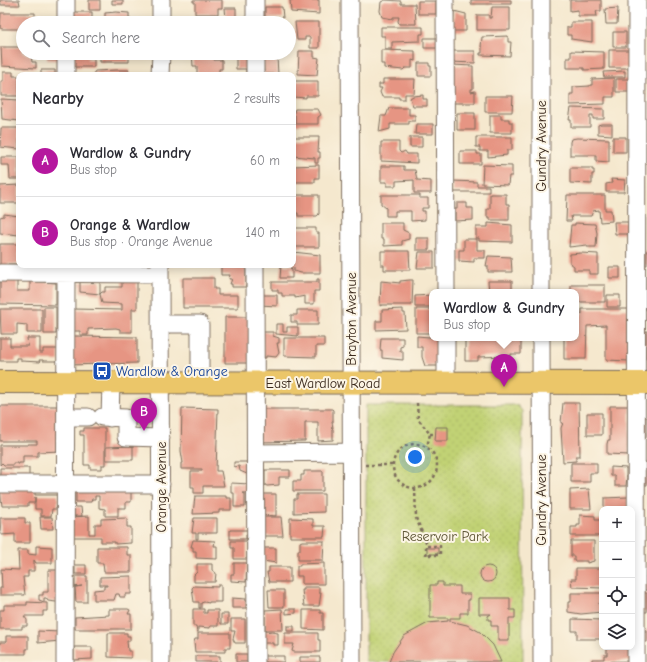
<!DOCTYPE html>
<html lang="en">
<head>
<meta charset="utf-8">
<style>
	body { margin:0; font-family:"Comic Neue",sans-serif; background:#f7f7f7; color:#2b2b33 }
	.controls { position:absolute; right:12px; bottom:12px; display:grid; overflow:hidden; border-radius:8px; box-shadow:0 2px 10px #0003 }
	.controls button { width:36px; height:36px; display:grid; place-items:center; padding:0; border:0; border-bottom:1px solid #e1e1e2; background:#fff; color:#2b2b33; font:20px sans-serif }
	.you { position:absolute; left:415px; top:457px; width:14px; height:14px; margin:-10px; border:3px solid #fff; border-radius:50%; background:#1a73e8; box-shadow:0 0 0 6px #1a73e833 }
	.badge { display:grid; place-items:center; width:26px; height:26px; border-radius:50%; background:#b5179e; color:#fff; font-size:13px; font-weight:700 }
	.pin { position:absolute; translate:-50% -33px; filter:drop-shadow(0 1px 2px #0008) }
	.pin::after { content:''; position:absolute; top:21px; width:14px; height:12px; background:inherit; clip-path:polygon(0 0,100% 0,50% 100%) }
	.popup { position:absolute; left:429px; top:289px; width:150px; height:52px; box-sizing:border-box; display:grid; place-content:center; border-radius:8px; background:#fff; filter:drop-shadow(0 1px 3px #0005); font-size:13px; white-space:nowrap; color:#7c7c81 }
	.popup b { font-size:15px; color:#2b2b33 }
	.popup::after { content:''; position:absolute; left:50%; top:100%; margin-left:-8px; border:8px solid transparent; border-top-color:#fff }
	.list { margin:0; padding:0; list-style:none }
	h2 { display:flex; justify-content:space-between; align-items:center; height:52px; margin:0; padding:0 16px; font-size:17px }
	h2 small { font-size:13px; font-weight:400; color:#7c7c81 }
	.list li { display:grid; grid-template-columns:26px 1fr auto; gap:12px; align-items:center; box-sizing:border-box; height:72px; padding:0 16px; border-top:1px solid #e1e1e2 }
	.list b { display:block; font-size:15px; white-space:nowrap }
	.list p { margin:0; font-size:13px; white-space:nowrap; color:#7c7c81 }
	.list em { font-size:13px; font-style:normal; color:#7c7c81 }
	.icon { flex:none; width:22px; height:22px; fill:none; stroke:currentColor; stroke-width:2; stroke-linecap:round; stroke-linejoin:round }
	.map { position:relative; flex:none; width:647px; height:662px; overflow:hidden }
	.search { position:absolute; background:#fff; box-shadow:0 2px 10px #0003; left:16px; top:16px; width:280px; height:44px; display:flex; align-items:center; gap:10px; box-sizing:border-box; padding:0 14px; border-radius:22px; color:#7c7c81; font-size:15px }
	.panel { position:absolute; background:#fff; box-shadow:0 2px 10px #0003; left:16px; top:72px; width:280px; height:196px; border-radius:8px }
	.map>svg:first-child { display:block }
	.grass { fill:url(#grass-dots); stroke:#7e7e4a }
	.building { fill:#e69583 }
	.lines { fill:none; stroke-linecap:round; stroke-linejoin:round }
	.minor-casing { stroke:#7c6c5c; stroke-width:19 }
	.major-casing { stroke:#7c6c5c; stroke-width:24 }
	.path { stroke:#7c6c5c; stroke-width:2.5; stroke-dasharray:3 3; stroke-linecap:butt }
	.minor { stroke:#fff; stroke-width:17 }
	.major { stroke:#ebc669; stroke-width:22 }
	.labels { text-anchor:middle; stroke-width:4; stroke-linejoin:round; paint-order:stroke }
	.street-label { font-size:14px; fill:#3b2a1e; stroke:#fcf5e5 }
	.transit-label { font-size:14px; fill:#164399; stroke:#fcf5e5; text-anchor:start }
	.park-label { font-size:14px; fill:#5c5434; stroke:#fcf5e5 }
</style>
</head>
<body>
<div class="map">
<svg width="647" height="662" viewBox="0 0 647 662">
	<defs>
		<pattern id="grass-dots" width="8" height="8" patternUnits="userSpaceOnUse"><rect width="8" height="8" fill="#c1d275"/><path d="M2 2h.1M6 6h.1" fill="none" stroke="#a7b465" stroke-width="1.8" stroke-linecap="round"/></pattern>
	</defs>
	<rect width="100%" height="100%" fill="#fcf5e5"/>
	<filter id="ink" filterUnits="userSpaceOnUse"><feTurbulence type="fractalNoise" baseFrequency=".025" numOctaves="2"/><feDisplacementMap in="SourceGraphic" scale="8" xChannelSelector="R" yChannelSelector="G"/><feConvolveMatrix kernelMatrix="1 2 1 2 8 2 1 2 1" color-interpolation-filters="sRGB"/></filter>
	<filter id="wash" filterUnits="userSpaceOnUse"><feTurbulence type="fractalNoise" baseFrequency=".012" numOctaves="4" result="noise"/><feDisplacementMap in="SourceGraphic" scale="16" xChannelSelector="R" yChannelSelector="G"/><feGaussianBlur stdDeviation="0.9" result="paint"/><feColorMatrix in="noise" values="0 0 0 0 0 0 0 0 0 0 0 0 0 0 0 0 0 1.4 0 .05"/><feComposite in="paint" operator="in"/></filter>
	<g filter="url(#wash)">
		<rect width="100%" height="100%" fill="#f5e8ce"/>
		<path class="grass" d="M366 405H517L522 411 523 662H366Z"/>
		<g id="blocks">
			<path class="building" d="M0 0H19L20 5H1Z
				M89 0H100V10H89Z
				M112 0H123V4H112Z
				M193 0H222V8H218V14H195V2H193Z
				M290 0H319V14L291 12Z
				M385 0 401 1V4H415L416 24H399L398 21 399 17H393V19L382 17 380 11 381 2Z
				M471 0H511V4H471Z
				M570 0H601V11H596L597 16H578V10L570 11Z
				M418 1H436V14H418Z
				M265 7H282L283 18 265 19Z
				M492 7H510V30H477V15H489V18H491Z
				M225 8H236V19H226Z
				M618 8 617 24H606L605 9Z
				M454 11 466 14V31H453Z
				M70 12H92V22L70 23Z
				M116 12 129 13V19H132V23H105V13Z
				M1 13H35V20L23 23V29H2L0 28Z
				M190 21H227V23H190Z
				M295 22H319V48H310V37H305V40H297Z
				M571 22H592V42L571 39V35H567V27H571Z
				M381 27H423V34H420V41L392 42V49H385V36H381Z
				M613 32H626V47H613Z
				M508 36V42H511L510 56 480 55V53H482V47H481L482 37Z
				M424 38H441V48H424Z
				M289 39H293V48H289Z
				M1 47H23V53L31 55 32 62H36V68L2 66Z
				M381 50 415 51V61L412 60V68H405L403 70 384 68V64H381Z
				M609 50H630V68H609Z
				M299 51H314V57L319 58 317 75 298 74Z
				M450 51H475V63L450 62Z
				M571 51 604 52V69L584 70V68H567V58H571Z
				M42 53H59V60H47V55H42Z
				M74 53H88V59H94V67H74Z
				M100 53H134V56H129V62H100Z
				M192 53H214V60H222V69H219V74H197V66H193Z
				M263 53H274V57H277L278 74H264Z
				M236 56H247L250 72H246V69H236Z
				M418 63H429V66H431V76H418Z
				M452 65 473 66V89H471V92L475 91V103H453Z
				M41 70H55V75H41Z
				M116 70H129V75L93 74 95 71Z
				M625 71V77H604L603 72Z
				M3 72H13V76H19V96H1V81H3Z
				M614 78V97H605V104L570 105V94H573V87L590 86V85H592V79Z
				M383 79H415L414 94H405V99H399V97H382L380 92 382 88H379V84H383Z
				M616 79H631V92H616Z
				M293 81H318V96H306V98L293 97Z
				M423 95V99H427V106H413L410 98 413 96Z
				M485 96H513L512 112H485Z
				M1 99 19 100V121L2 119Z
				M389 108H409V115H415V121H409V124H390V129L379 132 381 116H386Z
				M571 108 604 109V119H593V115H590V127H571V120H569Z
				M295 109H318L321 115 318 117V124H295V115H293Z
				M457 113H475V130H457Z
				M490 115H501V119H509V122H512V133H490Z
				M416 124H433V134H415Z
				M601 124H612V135L598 134V125Z
				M1 128H19V149L0 147Z
				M293 137H319L318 152H320V158H318V163H315V158L293 156Z
				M410 137H422V147H410Z
				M476 137H512V150H507V155L488 157V151H480V147H476Z
				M613 137H626V152H613Z
				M577 138 609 139V162L596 161V155H570V142L571 139Z
				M381 142H399V151L401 153 405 151 407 154H417V163L381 161Z
				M460 151H477V154H481V164H460Z
				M1 157H19V179H10L9 165H1Z
				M319 165V178H315V182H293V166Z
				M483 165 512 166V176H509L508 185 482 184Z
				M381 166H404V170H415L417 180 431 181V193H414V180L396 181V186H387V182H381Z
				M570 168H592V170H594V174H592V184L570 183Z
				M611 179 625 180 624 192H606V184L612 183Z
				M453 181 477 182V186H489V192H453Z
				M19 185V203H0V186Z
				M490 194H506V204H509V220H490V217H487V209H490Z
				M293 195H319V214L317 216H298V213H293Z
				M381 195H420V198H428V208H422V211H425V220L411 221V211H395V216H386V208L381 204Z
				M567 195H605V210H611L612 221 600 222 599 210 593 211 591 216H571L572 221H566Z
				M457 203H467V208H473V220L455 221V209H457Z
				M4 214 19 216V235L0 233V217L4 216Z
				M614 222H628V234H615Z
				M381 223H403V230L409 233V239L402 241V245L384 246V239H381Z
				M488 223 512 225V242L479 241V238H476V227H488Z
				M575 223 595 224 597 233 596 247H587V245L569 247 571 225H575Z
				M293 228H316V233H319V247H293Z
				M416 238H429V250H416Z
				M464 239H477V250H485V258H474V262L459 261V250H464Z
				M0 244H19V264H8L9 269H0Z
				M381 251H409L410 270H384V265H381Z
				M641 251H647V265H641Z
				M293 252 320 255V273H301L294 271V268H290L292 270V278H280L281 265H293Z
				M419 252H434V268H417Z
				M581 253 598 254V274H589V270H574V266L570 263V254Z
				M488 256 511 257 512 272H488V266H486Z
				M221 266H246V287H232V284H230L232 279H229L230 275H221Z
				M609 267H620V278H609Z
				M122 278 137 279V309H132V332H120V329L116 328 88 329V335H80V331H73V309L122 310V304L102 303 100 294 102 292H105V287H122Z
				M183 278H214V289H218V295H238V308H183Z
				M317 279H319V291H314V304H305V296L295 298V296H282V293H278V290H272V282H317Z
				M410 280H413L412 305H382L380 306 381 281 400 283V281Z
				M0 281H17V291H30V281L56 283V305L0 304Z
				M100 281V294L80 292V282Z
				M488 281H512V292H489Z
				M571 285H605V302H576V292H571Z
				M260 295H277V306L260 305Z
				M432 295V307H415V296Z
				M607 295H620V307H607Z
				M44 307H56V334H44Z
				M0 309H42V333H27V325L17 324V334H1Z
				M403 309V313H405L406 329 376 330V321H382V310Z
				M416 309H432V333H416Z
				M582 309H628L629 361 606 360V325L587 326 586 359H564V338H576V310H579V314H582Z
				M297 310H318V325H297V322H291V315H297Z
				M225 317H250V363H225Z
				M276 324H283V332H287V327H298V336L276 334Z
				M642 331H647V358H645V355H642Z
				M261 332H273V336L279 338V343H277L279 353 276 357 266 356V358H264Z
				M74 336 137 337V363L69 365Z
				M417 336 441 338 438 366H425L422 357V347H417Z
				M0 338H10V346H28L27 338H40V353H43V349H59V361H43V360H39L40 362 21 361V358H16V361H0Z
				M284 338H324V346H316V357L284 356Z
				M381 338H403V346L400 347V351H403V360L382 358V350H380Z
				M477 338H521V354H511V356L478 357V361H465V340H477Z
				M563 403H579L580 456H576V461L563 462 561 428 563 423H561Z
				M0 406H60L61 451 38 452V456H23V463H19V464H17V463H13V465H4L2 463 0 465V445H28V444H37V441H0Z
				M610 406H630L629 455 607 454V444L608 440H610Z
				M182 408 218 409 216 471H221L224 486H203V493H194V487H191V471H202V469H181V463H183L181 451Z
				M259 409H332L333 410V422H332L333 428H331L333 429V440L318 441V422H305V441L259 442Z
				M587 413H602V435H587Z
				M642 417H647V437H642Z
				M436 427H448V441H435Z
				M84 428H105V465H102V469H90V465H84V435H80V431H84Z
				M133 446V460H106V447Z
				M234 462H251L247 474 240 471 239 466 234 467Z
				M640 462H647V485H640Z
				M571 463H597V473H590V482H571Z
				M611 467 626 468V476H627L626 486H615V476H611Z
				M0 468H29V480H0Z
				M265 470H290V477H279V485L267 486 265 485Z
				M304 471H323V491H293V481H301V475H304Z
				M231 483 250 484V493H243L245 494V507H234V493H231Z
				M0 489H35V495H58V509H52L51 516H41V509H35V497V503H28V506H2Z
				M131 489V502H126V508H118V516H105V509L99 508V496H95V499H92L91 502H76V490Z
				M589 489 591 509H570V490Z
				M261 494H276V516L261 515Z
				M297 494H324V512L294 513V499H297Z
				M195 496H226V498H231V510H219V513L193 514Z
				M628 497V509H604V498Z
				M70 507H81L82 516H71Z
				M580 515 595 516V520H602V536H571V527H577V525H580Z
				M89 516V534H95V524H101V519L127 518V527H131V543L115 544V542H101V537H72L71 517Z
				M40 517H52L53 529H41Z
				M261 517H281L283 536H261Z
				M0 518H25V523H30V543H15V534L1 535Z
				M194 518H217V533H198V539H196V533H192Z
				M290 518 313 519V526H325L324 537H290Z
				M230 530H248V535H246V539H230Z
				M193 540 215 541 214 546H217V559L196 558V551H193V547H191Z
				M231 541H247V559H234V548H231Z
				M302 541H324L323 560H298V550H300V542Z
				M571 541H594V561L587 563V561H574V556H571Z
				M36 546 52 547V563H36L34 560V571H28V577H23L25 595H0V588H2L1 569 19 570 18 550H28V554L36 555Z
				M97 547H127V555H131V572H104L103 563H97Z
				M263 548H276V563L263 561Z
				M427 548H438V554H427Z
				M234 563H247L246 582 231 581V574H234Z
				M324 563V584H302V576H297V566H300V564Z
				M197 564H212V570L216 573 215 582H194V575L197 572Z
				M75 565H86V574H75Z
				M480 574a8 8 0 1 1 16 0a8 8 0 1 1-16 0Z
				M269 567H290V582H269L267 572H269Z
				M576 568H602V588L572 587 571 579H576Z
				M48 570H60V601L56 602 48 601 46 598H44V602L39 600V595H43V592H48Z
				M75 576H87V602H76L75 587 82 586 75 587Z
				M131 576V594H125V597H120L119 594H116L114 600H94V590L104 589V586H107V585H100V577Z
				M644 577H647V590H644Z
				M437 582H443V586H460V594H470V600H468V613H460V618H450V621L467 625 480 632 493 645 501 662H389L393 652 404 636 428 623 448 621V618H430V585H437Z
				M218 585H221V602H209V603L204 602 201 603V608H199V602H194L192 588 194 586 218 587Z
				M304 587H319V593H321L319 606H304L302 590H304Z
				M268 590H284V607H269Z
				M571 593H602V603H599V605H602V612L581 614 568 612V602H571Z
				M643 593H647V612H643Z
				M232 598 246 599V608H232Z
				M479 598H510V610H515V618H509V641H498V626H491V620H488V616L491 614H479Z
				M27 602 47 603V611H43V616H24L27 620V626H22V629H0V610H4V605H27Z
				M109 609H128L130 610 128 614H131V629H75V617L109 615Z
				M193 609H204V613H207V610H218V626H210V628L198 627V632H197L196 626H193Z
				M282 609 283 630H265V610Z
				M286 609H296V613L286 614Z
				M303 610H320V613H323V630L303 629Z
				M221 614H228V624H221Z
				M231 619H245V643H235L233 639 235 631H231Z
				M572 619 602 620V639H577V631H572Z
				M287 626H294V631H287Z
				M645 630H647V642H645Z
				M38 631 60 632V641L38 643Z
				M265 631 278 633V645H273V643H262L263 633Z
				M108 633H127V636H130V641H127L128 651H131V658L108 657Z
				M198 633H230V648H225V652H195L194 642 195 639H198Z
				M285 633H318V640H320V652H294L292 651 294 644H285Z
				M6 636H28V649H26V654H0V642H6Z
				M74 647H92V659L74 660Z
				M607 647H630L631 661 592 662V659H604V655H607Z
				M236 654H247V662H236Z
				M196 656H220V662H196Z
				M264 656H284V662H264Z
				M300 657H320V662H300Z"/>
		</g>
	</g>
	<g filter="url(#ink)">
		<use href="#blocks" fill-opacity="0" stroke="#7c6c5c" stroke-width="1"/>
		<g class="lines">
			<defs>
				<path id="minor" d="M66 0V23
					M255 0V23
					M350 0 352 662
					M445 0 446 292
					M161 23V0
					M66 53V75
					M255 53V75
					M160 75 161 53
					M160 265 161 662
					M255 265 256 662
					M0 273 160 274
					M541 292V0
					M160 324H200V382
					M446 338V383
					M541 338 542 662
					M66 417H88
					M102 417 126 418V437L161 438
					M110 418 111 383
					M256 453 351 452
					M0 484H161
					M65 662 66 265
					M636 662 637 0"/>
				<path id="major" d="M0 382 647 383"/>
			</defs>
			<use href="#minor" class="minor-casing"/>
			<use href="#major" class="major-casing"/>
			<path class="path" d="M417 403 418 419 430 434 427 447
				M430 434H435
				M393 466a22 22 0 1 1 44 0a22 22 0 1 1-44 0Z
				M365 465H392
				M415 488 416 518 426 542V555H440V546H427"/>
			<use href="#minor" class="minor"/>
			<use href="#major" class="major"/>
		</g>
	</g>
	<defs>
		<symbol id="bus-square" viewBox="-11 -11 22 22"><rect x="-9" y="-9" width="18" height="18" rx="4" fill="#1a4fb4" stroke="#fcf5e5"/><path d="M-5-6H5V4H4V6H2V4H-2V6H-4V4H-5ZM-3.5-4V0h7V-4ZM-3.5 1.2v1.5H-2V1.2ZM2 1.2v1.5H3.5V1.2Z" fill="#fff"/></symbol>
	</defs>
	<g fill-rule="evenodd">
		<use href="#bus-square" x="91" y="360" width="22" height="22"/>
	</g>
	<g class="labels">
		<g class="street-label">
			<text transform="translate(541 146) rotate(-90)" y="5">Gundry Avenue</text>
			<text transform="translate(351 319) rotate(-90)" y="5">Brayton Avenue</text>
			<text x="323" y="388">East Wardlow Road</text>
			<text transform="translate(161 487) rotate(-90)" y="5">Orange Avenue</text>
			<text transform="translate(541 500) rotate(-90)" y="5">Gundry Avenue</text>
		</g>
		<g class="transit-label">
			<text x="116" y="376">Wardlow &amp; Orange</text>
		</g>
		<g class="park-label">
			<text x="445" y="541">Reservoir Park</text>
		</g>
	</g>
</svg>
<div class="controls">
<button>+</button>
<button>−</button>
<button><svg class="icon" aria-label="locate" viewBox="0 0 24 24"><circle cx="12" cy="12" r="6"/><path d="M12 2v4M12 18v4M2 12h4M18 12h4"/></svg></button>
<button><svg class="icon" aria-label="layers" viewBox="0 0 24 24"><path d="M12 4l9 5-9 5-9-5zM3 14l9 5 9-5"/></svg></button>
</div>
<div class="you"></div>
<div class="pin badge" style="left:504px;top:387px">A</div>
<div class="popup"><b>Wardlow &amp; Gundry</b>Bus stop</div>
<div class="pin badge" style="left:144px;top:431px">B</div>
<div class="search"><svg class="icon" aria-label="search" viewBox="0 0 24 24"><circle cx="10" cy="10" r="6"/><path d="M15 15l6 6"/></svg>Search here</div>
<section class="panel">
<h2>Nearby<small>2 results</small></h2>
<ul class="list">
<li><span class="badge">A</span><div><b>Wardlow &amp; Gundry</b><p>Bus stop</p></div><em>60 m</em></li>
<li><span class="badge">B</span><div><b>Orange &amp; Wardlow</b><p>Bus stop · Orange Avenue</p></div><em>140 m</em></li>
</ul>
</section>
</div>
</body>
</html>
